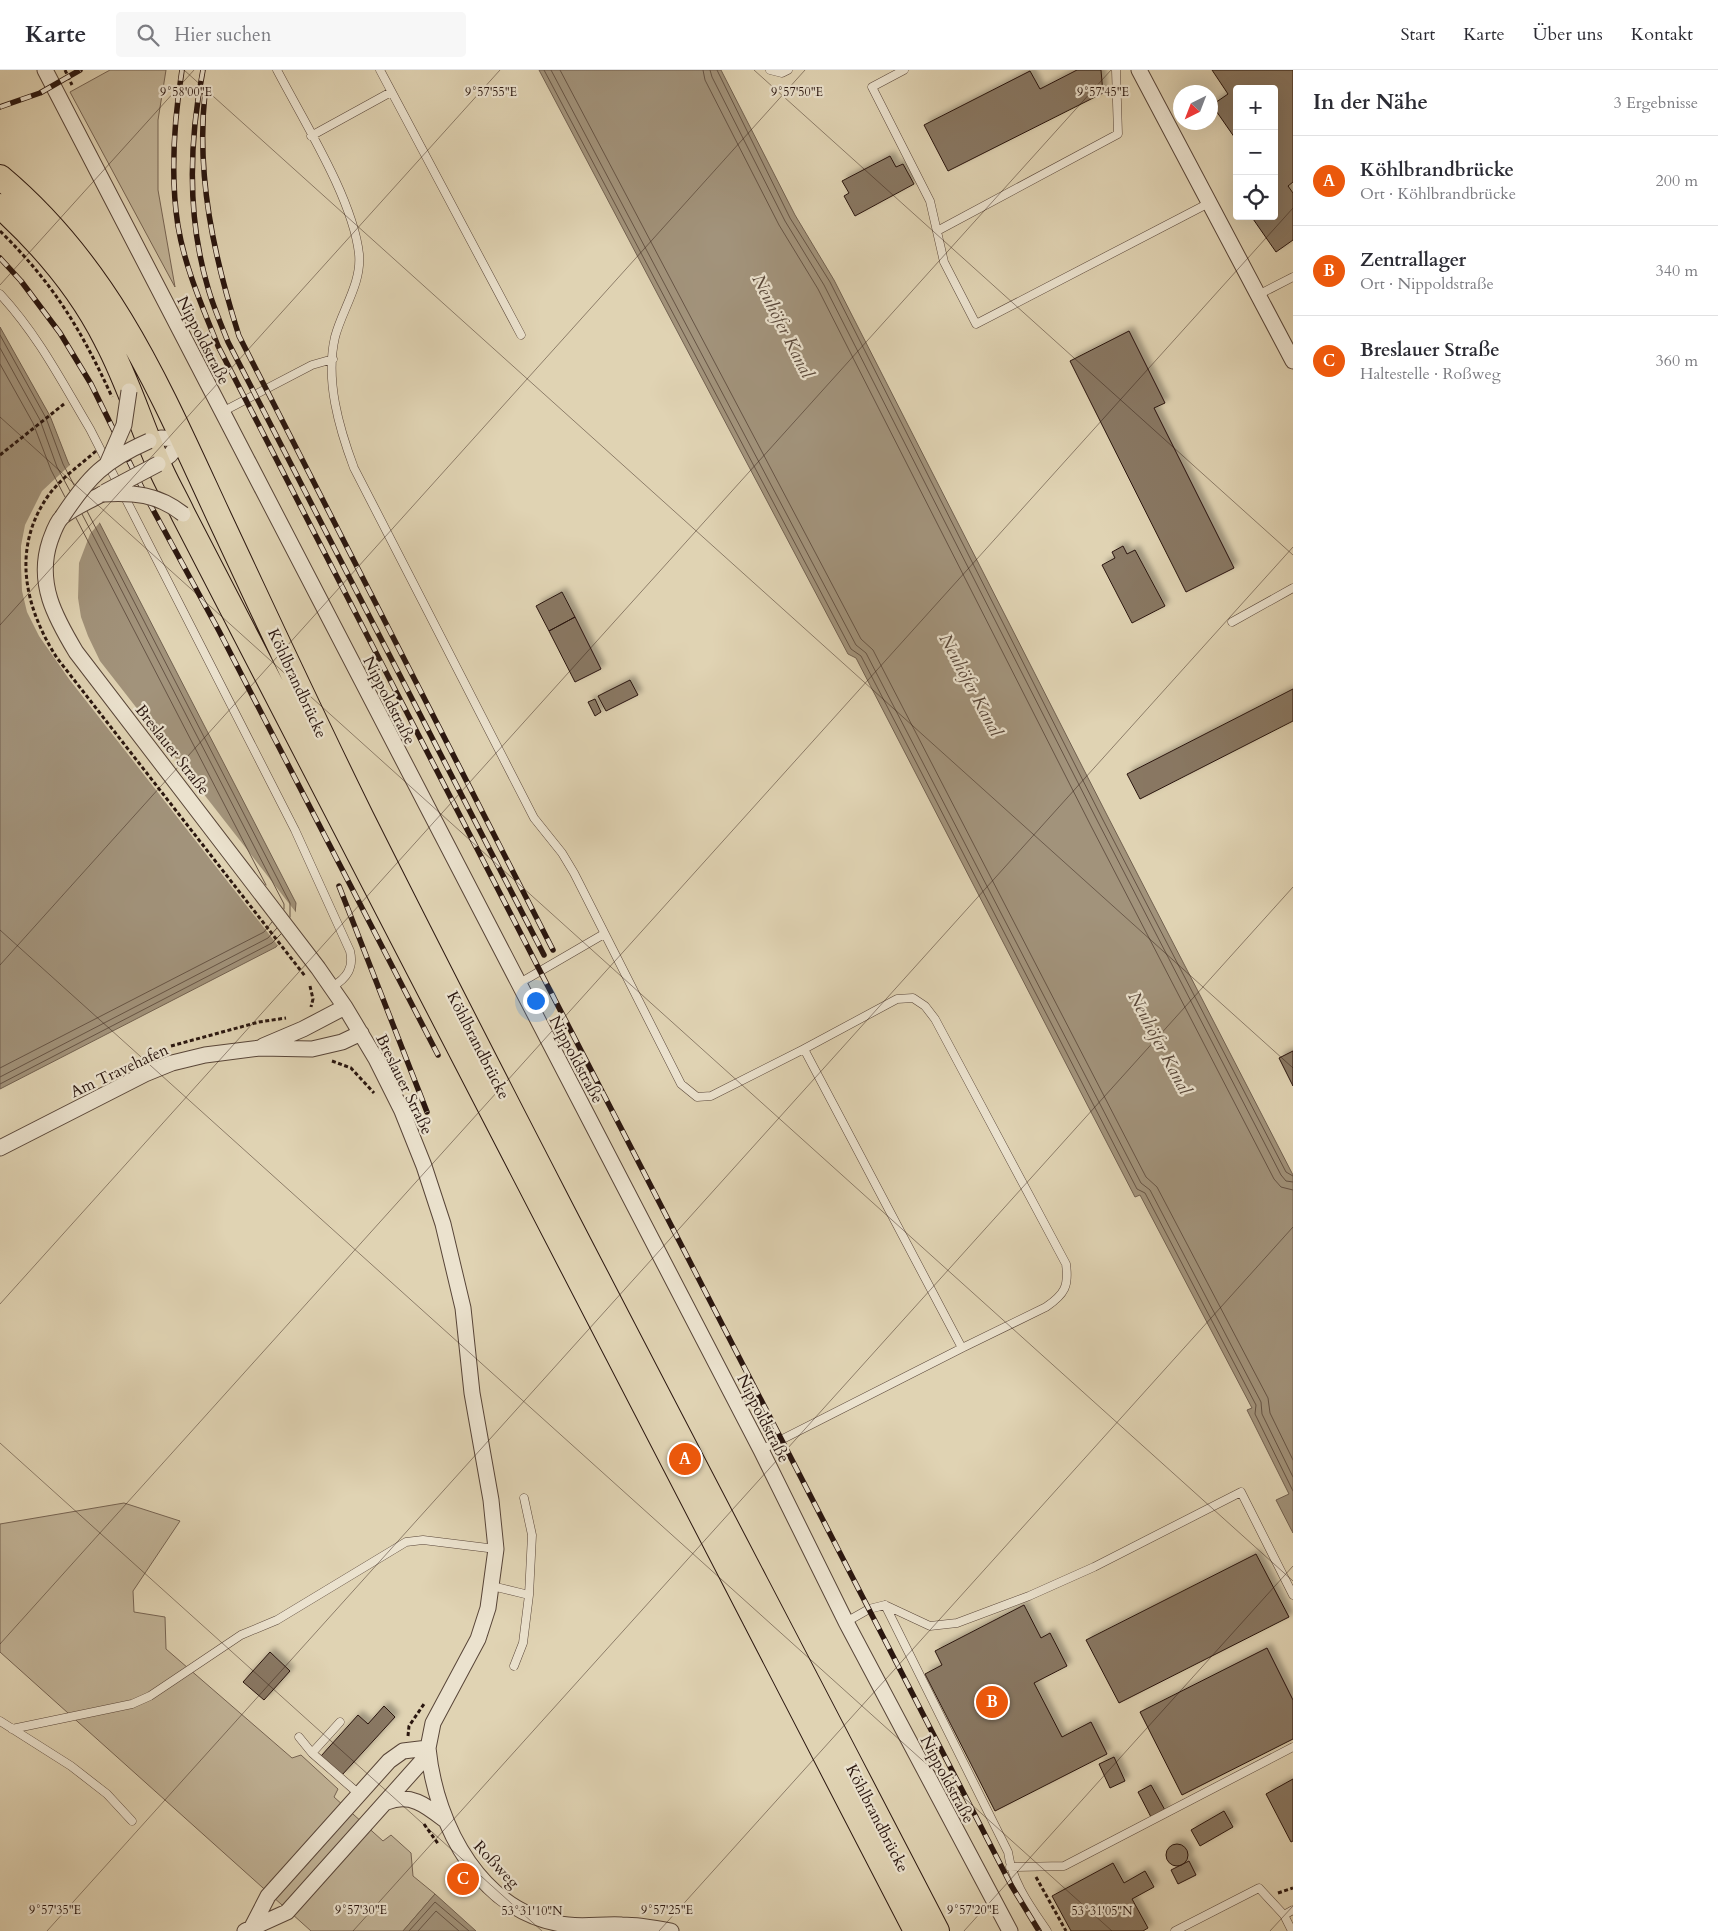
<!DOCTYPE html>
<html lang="de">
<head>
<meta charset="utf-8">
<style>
	body { margin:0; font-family:Cardo,serif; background:#f7f7f7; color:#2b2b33 }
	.controls { position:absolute; right:15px; top:15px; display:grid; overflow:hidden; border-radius:5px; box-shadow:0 5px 20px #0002 }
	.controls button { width:45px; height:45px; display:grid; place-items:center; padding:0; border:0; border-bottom:1px solid #e1e1e2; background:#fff; color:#2b2b33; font:25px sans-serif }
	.compass { position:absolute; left:1173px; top:15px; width:45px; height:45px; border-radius:50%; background:#fff; box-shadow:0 5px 20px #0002; rotate:222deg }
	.you { position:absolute; left:535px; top:930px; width:18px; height:18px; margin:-12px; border:4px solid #fff; border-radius:50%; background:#1a73e8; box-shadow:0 0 0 8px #1a73e833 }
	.badge { display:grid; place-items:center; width:32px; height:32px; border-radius:50%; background:#ea580c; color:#fff; font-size:16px; font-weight:700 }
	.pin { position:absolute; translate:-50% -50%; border:2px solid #fff; box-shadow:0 1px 5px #0006 }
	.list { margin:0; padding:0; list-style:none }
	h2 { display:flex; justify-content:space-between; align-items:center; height:65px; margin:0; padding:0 20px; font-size:21px }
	h2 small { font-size:16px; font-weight:400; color:#7c7c81 }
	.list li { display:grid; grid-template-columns:32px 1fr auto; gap:15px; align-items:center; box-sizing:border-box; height:90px; padding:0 20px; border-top:1px solid #e1e1e2 }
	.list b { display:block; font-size:19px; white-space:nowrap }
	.list p { margin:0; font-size:16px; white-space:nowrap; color:#7c7c81 }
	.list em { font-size:16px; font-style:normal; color:#7c7c81 }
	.icon { flex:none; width:28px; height:28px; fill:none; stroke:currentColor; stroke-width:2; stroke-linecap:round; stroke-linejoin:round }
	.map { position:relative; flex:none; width:1293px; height:1861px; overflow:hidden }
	header { display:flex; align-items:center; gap:30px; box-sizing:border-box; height:70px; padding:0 25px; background:#fff; border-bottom:1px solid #e1e1e2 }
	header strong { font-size:24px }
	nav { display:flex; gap:28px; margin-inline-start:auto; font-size:18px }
	.search { width:350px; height:45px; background:#f7f7f7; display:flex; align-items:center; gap:12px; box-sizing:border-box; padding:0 18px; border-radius:5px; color:#7c7c81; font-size:19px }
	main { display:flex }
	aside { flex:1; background:#fff }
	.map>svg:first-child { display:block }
	.green { fill:#c1b397; stroke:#766453 }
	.water { fill:#a2937b; stroke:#726150 }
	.pier { fill:#e0d3b3 }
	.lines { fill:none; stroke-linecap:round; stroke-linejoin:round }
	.shore { stroke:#665445; stroke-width:1 }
	.building { fill:#897864; stroke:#2a160f; filter:url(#shadow) }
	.lane-casing { stroke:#584538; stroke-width:9 }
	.street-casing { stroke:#584538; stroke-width:17 }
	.primary-casing { stroke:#2a160f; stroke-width:26 }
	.path { stroke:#2a160f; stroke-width:3; stroke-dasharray:4 2.5; stroke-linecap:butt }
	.lane { stroke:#ebe2ce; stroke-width:8 }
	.street { stroke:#ebe2ce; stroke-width:15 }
	.primary { stroke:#e0d3b3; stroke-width:24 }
	.rail-casing { stroke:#2a160f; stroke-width:5.5 }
	.rail { stroke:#ebe2ce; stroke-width:4; stroke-dasharray:11; stroke-linecap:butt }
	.street-bridge-casing { stroke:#584538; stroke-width:17; stroke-linecap:butt }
	.path-bridge { stroke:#2a160f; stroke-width:3; stroke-dasharray:4 2.5; stroke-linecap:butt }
	.street-bridge { stroke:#ebe2ce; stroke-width:15 }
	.ticks { fill:none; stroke:#2a160f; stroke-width:1; stroke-opacity:0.45 }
	.labels { text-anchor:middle; stroke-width:4.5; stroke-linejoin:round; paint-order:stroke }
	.street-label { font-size:16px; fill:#2a160f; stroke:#ebe2ce }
	.water-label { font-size:18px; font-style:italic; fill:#5a483a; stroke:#ebe2ce }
	.ticks-label { font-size:12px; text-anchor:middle; fill:#2a160f; stroke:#ebe2ce; stroke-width:4.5; stroke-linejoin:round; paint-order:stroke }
</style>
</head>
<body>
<header>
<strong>Karte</strong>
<div class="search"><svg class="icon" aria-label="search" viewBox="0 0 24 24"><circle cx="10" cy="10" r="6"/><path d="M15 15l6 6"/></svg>Hier suchen</div>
<nav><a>Start</a><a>Karte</a><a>Über uns</a><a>Kontakt</a></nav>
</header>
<main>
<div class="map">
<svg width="1293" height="1861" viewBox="0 0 1293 1861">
	<defs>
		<filter id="shadow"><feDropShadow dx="4.5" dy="-4.5" stdDeviation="2.5" flood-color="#0004"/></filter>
	</defs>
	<rect width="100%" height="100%" fill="#e0d3b3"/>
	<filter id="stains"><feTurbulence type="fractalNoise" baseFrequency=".004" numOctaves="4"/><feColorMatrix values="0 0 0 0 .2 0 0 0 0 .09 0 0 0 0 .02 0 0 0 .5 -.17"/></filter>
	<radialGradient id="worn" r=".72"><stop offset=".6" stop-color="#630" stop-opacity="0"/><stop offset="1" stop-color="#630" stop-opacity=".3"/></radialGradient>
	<path class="green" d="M110 0H166L158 50V120L175 217 70 22Z
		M124 1433 180 1451 133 1521 134 1542 165 1547 166 1579 292 1688 301 1685 338 1719 334 1727 383 1771 391 1765 411 1783 413 1806 435 1824 403 1861H311L0 1582V1454Z"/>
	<path class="water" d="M539 0H721L795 145 834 210 1108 747 1293 1105V1463L1276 1430 1289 1424 1247 1340 1252 1338 1140 1125 1135 1127 856 588 848 584Z
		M0 257 50 346 68 392 296 833 294 855 276 877 0 1019Z
		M435 1824 476 1861H403Z"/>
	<path class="pier" d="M71 394 101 451 90 464 79 493 78 528 81 547 88 566 100 591 298 845 297 856 279 877 69 609 39 566 27 542 22 521 21 496V476L25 455 42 421Z"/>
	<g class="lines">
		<path class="shore" d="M544 0 851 579 861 586 1137 1119 1145 1123 1256 1335 1255 1344 1293 1421
			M551 0 856 575 866 583 1141 1113 1150 1120 1261 1332 1262 1344 1293 1407
			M560 0 861 569 873 580 1146 1107 1157 1117 1268 1328 1270 1343 1293 1390
			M703 0 705 10 779 155 818 219 1091 756 1274 1109 1281 1117 1293 1120
			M710 0 712 7 785 151 824 215 1098 752 1281 1105 1286 1111 1293 1112
			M717 0 790 148 830 212 1103 750 1286 1102 1293 1106
			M0 265 46 348 63 394 74 415
			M0 278 40 350 57 397 70 421
			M0 294 33 353 51 400 65 427
			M87 441 290 833V847
			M82 444 284 834V839
			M76 448 266 815
			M0 998 264 862 272 852
			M0 1007 268 868 277 858
			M0 1014 272 873 281 864
			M409 1861 435 1832 469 1861
			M418 1861 436 1841 459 1861"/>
	</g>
	<path class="building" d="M1077 0H1101L1103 23 948 101 924 55 1030 1 1040 19Z
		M1212 0H1293V112L1288 116 1293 123V170L1276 182 1251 146H1274V19H1237V71L1212 35 1228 24Z
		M890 86 896 97 903 94 914 114 855 146 844 126 849 123 842 111Z
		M1129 261 1165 333 1154 338 1234 498 1186 522 1070 291Z
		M1123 476 1127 484 1135 480 1165 536 1132 553 1102 495 1115 488 1112 482Z
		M562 522 575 547 549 561 536 536Z
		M575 547 601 599 575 612 549 561Z
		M630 610 638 625 606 641 598 626Z
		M1293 619V651L1140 729 1127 704Z
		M595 629 601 642 595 646 588 632Z
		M1293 981V1016L1279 988Z
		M1256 1484 1289 1547 1119 1633 1086 1570Z
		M1024 1535 1041 1568 1050 1563 1067 1596 1034 1613 1062 1667 1091 1652 1107 1684 995 1741 925 1604 942 1595 935 1581Z
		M1267 1578 1293 1630V1669L1182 1725 1140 1642Z
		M270 1582 290 1601 264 1630 243 1612Z
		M384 1636 395 1647 342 1705 321 1686 358 1645 368 1654Z
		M1114 1687 1125 1711 1110 1718 1099 1694Z
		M1293 1709V1771L1291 1772 1266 1724Z
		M1151 1715 1166 1742 1152 1749 1138 1722Z
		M1224 1741 1233 1757 1200 1776 1191 1760Z
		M1166 1785a11 11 0 1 1 22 0a11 11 0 1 1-22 0Z
		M1189 1791 1196 1805 1178 1814 1171 1800Z
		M1113 1793 1124 1813 1145 1801 1154 1817 1132 1829 1148 1858 1143 1861H1071L1052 1826Z"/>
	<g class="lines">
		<defs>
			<path id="lane" d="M277 0C303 50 353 129 359 184 362 213 342 240 335 267 325 310 339 358 354 398L534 748 562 783 574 803 681 1014 697 1027 711 1026 804 979 962 1278 761 1380
				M380 0 521 265
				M770 0 782 3 788 0
				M904 0 872 17 930 131 944 192 976 254 1209 133
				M311 66 391 22
				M939 160 1118 64 1116 0
				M0 224C38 265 62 312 90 359L295 760 350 881C354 898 347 908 332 917
				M1258 225 1293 207
				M222 342 312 295 333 289
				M1232 552 1293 518
				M518 914 604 864
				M804 979 897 929 913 928 925 936 935 949 1066 1194C1069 1216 1065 1224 1046 1237L962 1278
				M524 1428 532 1465 529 1525
				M492 1516 529 1525 523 1573 514 1596
				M885 1535 1008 1782C1012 1812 1030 1836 1047 1861
				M846 1552 869 1539 885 1535 930 1556 957 1553 1029 1526 1094 1497 1241 1422 1293 1525
				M0 1651 71 1696 107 1724 132 1751
				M340 1652 312 1683 359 1724
				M12 1659 132 1634 150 1626 241 1565 277 1550 406 1472 423 1470 496 1479
				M299 1667 312 1683
				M1010 1797 1064 1796 1293 1677
				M1175 1861 1259 1818 1284 1845
				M1292 1861 1284 1845 1293 1840"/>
			<path id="street" d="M45 0 761 1380 846 1552 1010 1861
				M1139 0 1293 291
				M149 371 161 368 183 369 170 385 158 394
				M102 424C89 431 73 438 62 447 56 453 53 463 50 471 36 513 55 547 76 582L318 898 345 937 376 989 402 1041 424 1096 443 1154 463 1238 472 1323 491 1430 496 1479 488 1538 478 1569 433 1653 428 1678 422 1691 287 1842 245 1861
				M263 976 303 959 345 937
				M0 1078 145 1004 172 993 205 985 260 978 312 979 342 972 361 963
				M428 1678C436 1757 482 1845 568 1855 586 1857 604 1854 622 1855 638 1855 655 1858 671 1861
				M387 1732C411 1722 428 1737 446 1751
				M252 1857 268 1826 389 1691 403 1681 428 1678"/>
			<path id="primary" d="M0 107C111 200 160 320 220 449 267 549 313 649 362 748 549 1121 745 1490 937 1861
				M0 136C43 175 80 218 106 270 127 309 140 352 158 393 165 410 175 427 183 444L916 1861"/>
		</defs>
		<use href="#lane" class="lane-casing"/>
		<use href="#street" class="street-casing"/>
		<use href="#primary" class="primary-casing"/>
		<path class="path" d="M65 0 72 15
			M0 385 64 334
			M310 916 313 929 311 937
			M171 976 259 952 286 948
			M332 991 351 998 374 1023
			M408 1666 409 1656 424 1634
			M424 1754 439 1775
			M1036 1807 1066 1861
			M1278 1823 1293 1818"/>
		<use href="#lane" class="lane"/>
		<use href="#street" class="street"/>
		<use href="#primary" class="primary"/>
		<defs>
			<path id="rail" d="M182 0C174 51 170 105 178 156 185 198 203 238 218 276L1011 1815 1039 1861
				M203 0C189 72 187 147 208 218 213 236 221 254 228 272L544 885
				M205 23C196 106 214 187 239 266L553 880
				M0 37 40 23 80 0
				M0 188 21 211 60 263 91 314 151 436 219 561 438 985
				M339 816 427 1042"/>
		</defs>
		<use href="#rail" class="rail-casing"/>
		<use href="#rail" class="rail"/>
		<defs>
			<path id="street-bridge" d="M108 392 124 355 129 321
				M105 422 158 394
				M102 424C133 422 158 424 183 444
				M62 447C89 406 104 391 149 371"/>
		</defs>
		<use href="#street-bridge" class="street-bridge-casing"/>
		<path class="path-bridge" d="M0 161C53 213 81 259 112 327
			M96 381C79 396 61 408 48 426 11 479 25 538 57 588L305 906"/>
		<use href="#street-bridge" class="street-bridge"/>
	</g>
	<path class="ticks" d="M184 0 1293 998M754 0 1293 485M0 215 194 0M0 347 1293 1511M0 555 500 0M0 860 1112 1861M0 895 805 0M0 1234 1111 0M0 1373 542 1861M0 1574 1293 138M47 1861 1293 477M353 1861 1293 817M659 1861 1293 1157M964 1861 1293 1496M1270 1861 1293 1836"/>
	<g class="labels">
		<g class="street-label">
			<text transform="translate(204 270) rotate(63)" y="6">Nippoldstraße</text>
			<text transform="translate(298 613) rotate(65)" y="6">Köhlbrandbrücke</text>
			<text transform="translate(390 630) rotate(63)" y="6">Nippoldstraße</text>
			<text transform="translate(173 679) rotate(52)" y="6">Breslauer Straße</text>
			<text transform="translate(479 975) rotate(63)" y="6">Köhlbrandbrücke</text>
			<text transform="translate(577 989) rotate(62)" y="6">Nippoldstraße</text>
			<text transform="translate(119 1000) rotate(-25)" y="6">Am Travehafen</text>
			<text transform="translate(405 1014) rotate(64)" y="6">Breslauer Straße</text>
			<text transform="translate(764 1348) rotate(63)" y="6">Nippoldstraße</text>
			<text transform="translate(948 1709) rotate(62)" y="6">Nippoldstraße</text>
			<text transform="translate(878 1748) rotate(63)" y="6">Köhlbrandbrücke</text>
			<text transform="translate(497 1794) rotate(47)" y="6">Roßweg</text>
		</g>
		<g class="water-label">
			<text transform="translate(783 256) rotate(63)" y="6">Neuhöfer Kanal</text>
			<text transform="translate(971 615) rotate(62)" y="6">Neuhöfer Kanal</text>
			<text transform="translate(1160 973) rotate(62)" y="6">Neuhöfer Kanal</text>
		</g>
	</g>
	<g class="ticks-label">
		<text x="186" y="26">9°58'00"E</text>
		<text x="491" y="26">9°57'55"E</text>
		<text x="797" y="26">9°57'50"E</text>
		<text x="1103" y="26">9°57'45"E</text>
		<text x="55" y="1844">9°57'35"E</text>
		<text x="361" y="1844">9°57'30"E</text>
		<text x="667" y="1844">9°57'25"E</text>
		<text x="973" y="1844">9°57'20"E</text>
		<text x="532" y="1845">53°31'10"N</text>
		<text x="1102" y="1845">53°31'05"N</text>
	</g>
	<rect width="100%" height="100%" filter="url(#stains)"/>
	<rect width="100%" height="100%" fill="url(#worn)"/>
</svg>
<div class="controls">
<button>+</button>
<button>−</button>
<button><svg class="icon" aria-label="locate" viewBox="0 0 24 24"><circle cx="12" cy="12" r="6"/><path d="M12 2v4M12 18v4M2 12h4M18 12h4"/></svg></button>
</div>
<svg class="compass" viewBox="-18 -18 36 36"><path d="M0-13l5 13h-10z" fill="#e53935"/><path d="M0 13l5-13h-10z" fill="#7c7c81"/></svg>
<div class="you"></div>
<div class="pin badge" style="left:685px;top:1389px">A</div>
<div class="pin badge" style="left:992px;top:1632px">B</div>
<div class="pin badge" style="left:463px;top:1809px">C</div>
</div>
<aside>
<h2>In der Nähe<small>3 Ergebnisse</small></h2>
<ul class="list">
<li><span class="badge">A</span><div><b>Köhlbrandbrücke</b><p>Ort · Köhlbrandbrücke</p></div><em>200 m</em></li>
<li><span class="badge">B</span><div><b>Zentrallager</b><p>Ort · Nippoldstraße</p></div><em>340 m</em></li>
<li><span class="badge">C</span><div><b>Breslauer Straße</b><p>Haltestelle · Roßweg</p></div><em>360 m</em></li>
</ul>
</aside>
</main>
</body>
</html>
